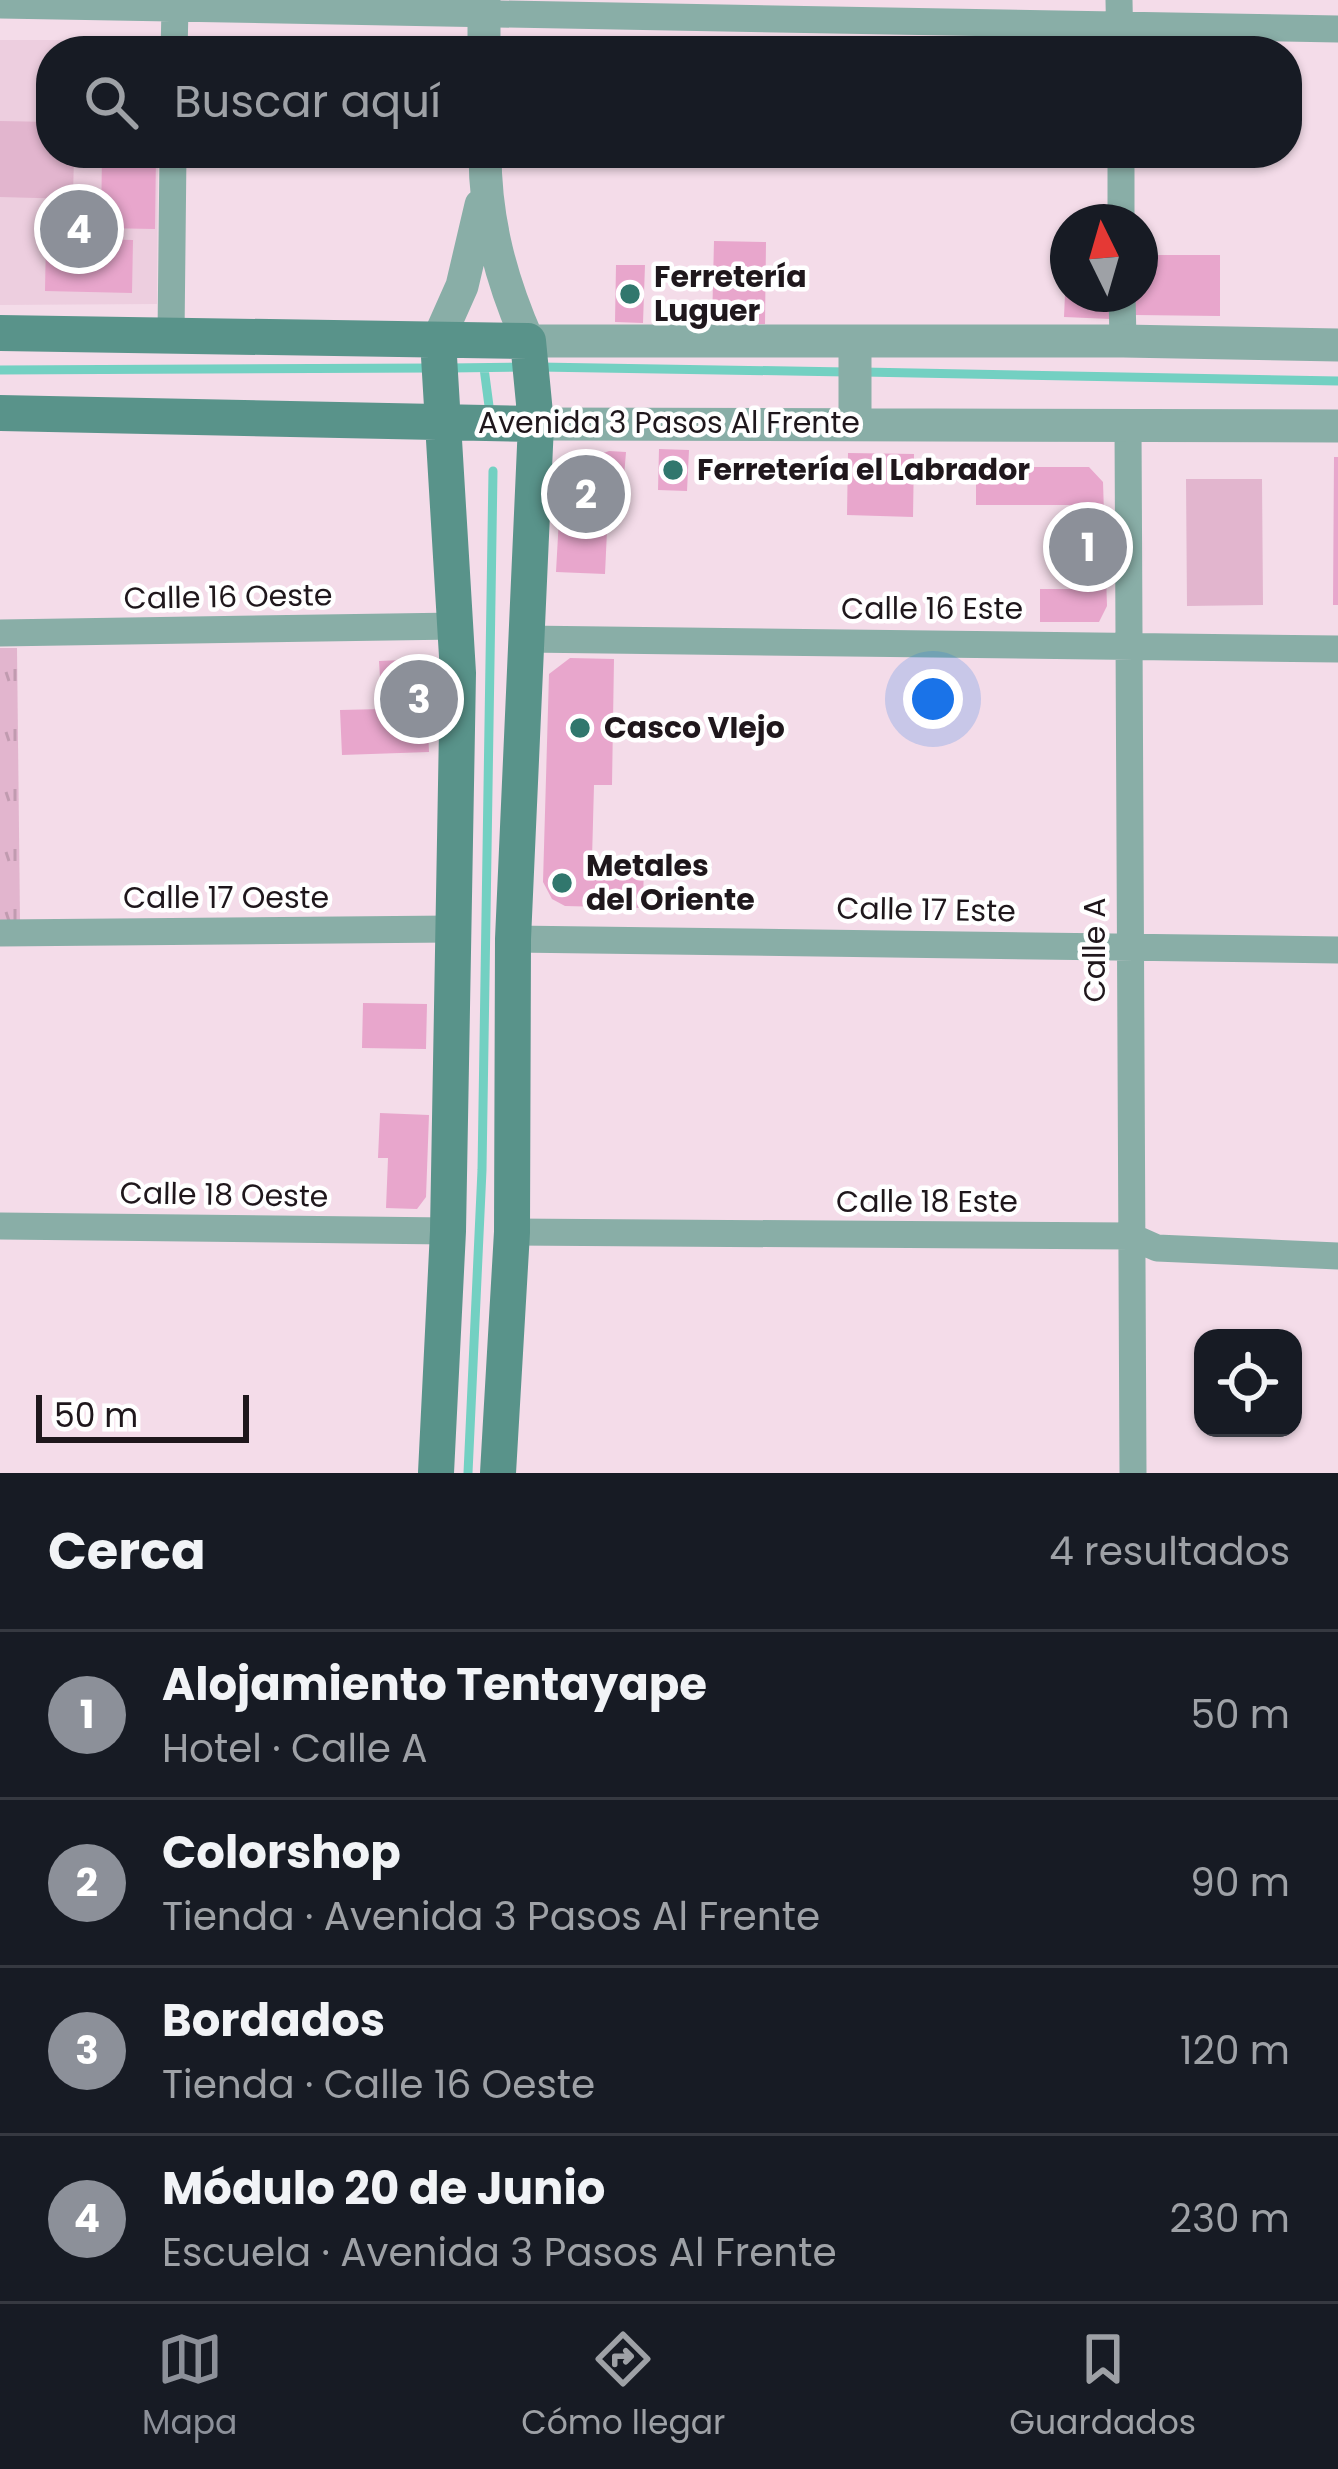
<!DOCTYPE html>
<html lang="es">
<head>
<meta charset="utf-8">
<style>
	body { margin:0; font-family:Poppins,sans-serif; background:#242831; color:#f1f3f6 }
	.controls { position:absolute; right:36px; bottom:36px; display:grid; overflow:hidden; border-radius:24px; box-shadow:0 3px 9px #0004 }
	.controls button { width:108px; height:108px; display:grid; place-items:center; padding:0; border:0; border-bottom:3px solid #363941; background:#171b24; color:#f1f3f6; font:60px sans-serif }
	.compass { position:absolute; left:1050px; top:204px; width:108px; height:108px; border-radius:50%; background:#171b24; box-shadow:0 3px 9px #0004; rotate:355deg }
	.scale { position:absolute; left:36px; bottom:30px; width:213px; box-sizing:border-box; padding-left:12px; border:6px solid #1f171c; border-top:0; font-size:33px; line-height:42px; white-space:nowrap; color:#1f171c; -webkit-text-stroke:9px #fff; paint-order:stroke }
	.you { position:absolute; left:933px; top:699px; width:42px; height:42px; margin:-30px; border:9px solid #fff; border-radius:50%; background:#1a73e8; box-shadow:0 0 0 18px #1a73e833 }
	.badge { display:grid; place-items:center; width:78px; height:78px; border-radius:50%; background:#8c9099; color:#fff; font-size:39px; font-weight:700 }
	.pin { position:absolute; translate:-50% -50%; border:6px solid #fff; box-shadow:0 3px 12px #0006 }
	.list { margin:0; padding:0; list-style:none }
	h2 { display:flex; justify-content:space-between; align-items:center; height:156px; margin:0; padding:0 48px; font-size:51px }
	h2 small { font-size:39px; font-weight:400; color:#9ea1a6 }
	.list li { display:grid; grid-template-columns:78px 1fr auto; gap:36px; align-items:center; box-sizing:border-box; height:168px; padding:0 48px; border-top:3px solid #363941 }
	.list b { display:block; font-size:45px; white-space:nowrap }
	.list p { margin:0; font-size:39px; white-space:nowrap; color:#9ea1a6 }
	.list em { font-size:39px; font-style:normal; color:#9ea1a6 }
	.icon { flex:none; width:66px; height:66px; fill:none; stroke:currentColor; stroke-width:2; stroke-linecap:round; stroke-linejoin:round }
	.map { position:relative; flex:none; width:1338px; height:1473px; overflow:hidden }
	.search { position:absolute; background:#171b24; box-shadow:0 3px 9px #0004; left:36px; right:36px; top:36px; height:132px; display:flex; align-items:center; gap:30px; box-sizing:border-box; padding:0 42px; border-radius:48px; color:#9ea1a6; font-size:45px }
	.sheet { height:828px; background:#171b24 }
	nav { display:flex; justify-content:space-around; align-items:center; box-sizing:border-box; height:168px; border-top:3px solid #363941; background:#171b24; font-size:33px; color:#9ea1a6 }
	nav a { display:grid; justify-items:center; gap:6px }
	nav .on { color:#8c9099 }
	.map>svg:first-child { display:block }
	.built { fill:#edcedf }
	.park { fill:url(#park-tufts) }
	.garden { fill:#e2b5ce }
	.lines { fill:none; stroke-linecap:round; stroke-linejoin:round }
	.stream { stroke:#73d0c2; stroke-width:9 }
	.building { fill:#e8a6cc }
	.minor { stroke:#89aea7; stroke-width:27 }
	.tertiary { stroke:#89aea7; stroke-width:33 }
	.secondary { stroke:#59938a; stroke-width:36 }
	.poi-dot { fill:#31776d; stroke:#fff; stroke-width:4.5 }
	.labels { text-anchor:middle; stroke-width:9; stroke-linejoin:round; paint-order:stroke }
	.poi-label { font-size:30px; font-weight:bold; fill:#1f171c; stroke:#fff; text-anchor:start }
	.street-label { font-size:30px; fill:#1f171c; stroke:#fff }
</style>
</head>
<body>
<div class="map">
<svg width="1338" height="1473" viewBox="0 0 1338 1473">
	<defs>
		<pattern id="park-tufts" width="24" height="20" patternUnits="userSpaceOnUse" patternTransform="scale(3)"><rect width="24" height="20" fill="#e2b5ce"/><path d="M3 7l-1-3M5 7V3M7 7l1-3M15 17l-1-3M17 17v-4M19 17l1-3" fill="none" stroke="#c19bb0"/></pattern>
	</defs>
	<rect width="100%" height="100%" fill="#f4dce9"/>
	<path class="built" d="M0 40H158V51H51V153H158L157 304 0 305Z"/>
	<path class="park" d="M0 648H17L20 920H0Z"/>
	<path class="garden" d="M0 121 51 122V153H74L73 199 0 197Z
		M1186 479H1262L1263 605 1187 606Z"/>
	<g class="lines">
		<path class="stream" d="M539 367 847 372
			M449 368 523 367
			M484 368 489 406
			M0 370 433 368
			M863 372 1338 381
			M468 1473 482 1170 493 471"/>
	</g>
	<path class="building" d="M102 153H156L155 229 101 228Z
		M46 238 133 240 132 293 45 291Z
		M714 241 766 242 765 324H712Z
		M1140 255H1220V316L1135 315V294H1140Z
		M616 265H645L643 323 615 322Z
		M1065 294H1112L1111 319 1064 317Z
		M659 449 689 450 687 491 658 490Z
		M609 451 626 452 623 489 609 488 605 574 556 572 560 500 571 479 592 457Z
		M848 453 914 454 913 517 847 515Z
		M1334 457H1338V605H1333Z
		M976 467H1089L1103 482 1107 606 1099 622H1040V589H1072V505H976Z
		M570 658 614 659 612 785H594L592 859 644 860 643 908 565 906 552 899 543 882 549 674Z
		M425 659 429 752 342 755 340 710 382 709 379 661Z
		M363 1003 427 1004 426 1049 362 1048Z
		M380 1113 429 1115 426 1197 417 1209 386 1208 388 1158H378Z"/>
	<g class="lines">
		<path class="minor" d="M1119 0 1120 51
			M0 5 1338 29
			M174 51 175 9
			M1121 153V222
			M1122 294 1123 341
			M171 336 173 153
			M1128 426 1133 1473
			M0 633 457 626
			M525 639 1338 649
			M0 933 452 929
			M513 939 1338 950
			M0 1226 448 1231
			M512 1232 1130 1236 1157 1248 1338 1256"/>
		<path class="tertiary" d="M484 0V51
			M485 153C485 220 501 280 528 341H1123L1338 345
			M438 340 462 286 481 205
			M536 424 1338 426
			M855 424V343"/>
		<path class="secondary" d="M0 333 528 341 536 424 513 939 512 1232 498 1473
			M0 413 536 424
			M436 1473 448 1231 458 673 438 340"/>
	</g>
	<g class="poi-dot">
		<circle cx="630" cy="294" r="12"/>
		<circle cx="673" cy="470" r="12"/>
		<circle cx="580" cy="728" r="12"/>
		<circle cx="562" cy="883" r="12"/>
	</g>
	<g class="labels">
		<g class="poi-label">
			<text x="654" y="287">Ferretería<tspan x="654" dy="34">Luguer</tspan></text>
			<text x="697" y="480">Ferretería el Labrador</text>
			<text x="604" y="738">Casco VIejo</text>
			<text x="586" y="876">Metales<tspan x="586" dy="34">del Oriente</tspan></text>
		</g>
		<g class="street-label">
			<text x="669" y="433">Avenida 3 Pasos Al Frente</text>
			<text transform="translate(228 597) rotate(-1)" y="10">Calle 16 Oeste</text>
			<text x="932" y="619">Calle 16 Este</text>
			<text x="226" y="908">Calle 17 Oeste</text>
			<text transform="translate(926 910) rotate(1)" y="10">Calle 17 Este</text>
			<text transform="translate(1095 950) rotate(-90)" y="10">Calle A</text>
			<text transform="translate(224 1195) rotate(1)" y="10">Calle 18 Oeste</text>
			<text x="927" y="1212">Calle 18 Este</text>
		</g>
	</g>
</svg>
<div class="controls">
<button><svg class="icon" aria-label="locate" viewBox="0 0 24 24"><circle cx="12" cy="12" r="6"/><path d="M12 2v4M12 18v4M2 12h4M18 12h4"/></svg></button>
</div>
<svg class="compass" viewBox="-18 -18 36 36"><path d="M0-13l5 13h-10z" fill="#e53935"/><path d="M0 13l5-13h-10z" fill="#9ea1a6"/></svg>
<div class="scale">50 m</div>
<div class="you"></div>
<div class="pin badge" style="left:1088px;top:547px">1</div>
<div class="pin badge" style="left:586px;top:494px">2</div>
<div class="pin badge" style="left:419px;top:699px">3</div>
<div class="pin badge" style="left:79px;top:229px">4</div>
<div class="search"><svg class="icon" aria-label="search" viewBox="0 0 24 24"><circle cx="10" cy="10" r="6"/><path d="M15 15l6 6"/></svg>Buscar aquí</div>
</div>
<section class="sheet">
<h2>Cerca<small>4 resultados</small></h2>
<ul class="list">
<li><span class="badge">1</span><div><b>Alojamiento Tentayape</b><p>Hotel · Calle A</p></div><em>50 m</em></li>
<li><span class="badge">2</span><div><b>Colorshop</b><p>Tienda · Avenida 3 Pasos Al Frente</p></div><em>90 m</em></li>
<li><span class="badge">3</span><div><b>Bordados</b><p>Tienda · Calle 16 Oeste</p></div><em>120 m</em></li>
<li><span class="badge">4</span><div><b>Módulo 20 de Junio</b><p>Escuela · Avenida 3 Pasos Al Frente</p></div><em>230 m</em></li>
</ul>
</section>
<nav>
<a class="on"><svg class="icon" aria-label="map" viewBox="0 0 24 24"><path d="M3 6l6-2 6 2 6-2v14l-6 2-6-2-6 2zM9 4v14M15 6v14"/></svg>Mapa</a>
<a><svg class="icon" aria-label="directions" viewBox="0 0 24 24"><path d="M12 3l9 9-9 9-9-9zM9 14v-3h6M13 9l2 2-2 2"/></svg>Cómo llegar</a>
<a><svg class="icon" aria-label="saved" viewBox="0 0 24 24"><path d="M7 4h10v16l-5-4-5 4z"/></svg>Guardados</a>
</nav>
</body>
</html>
